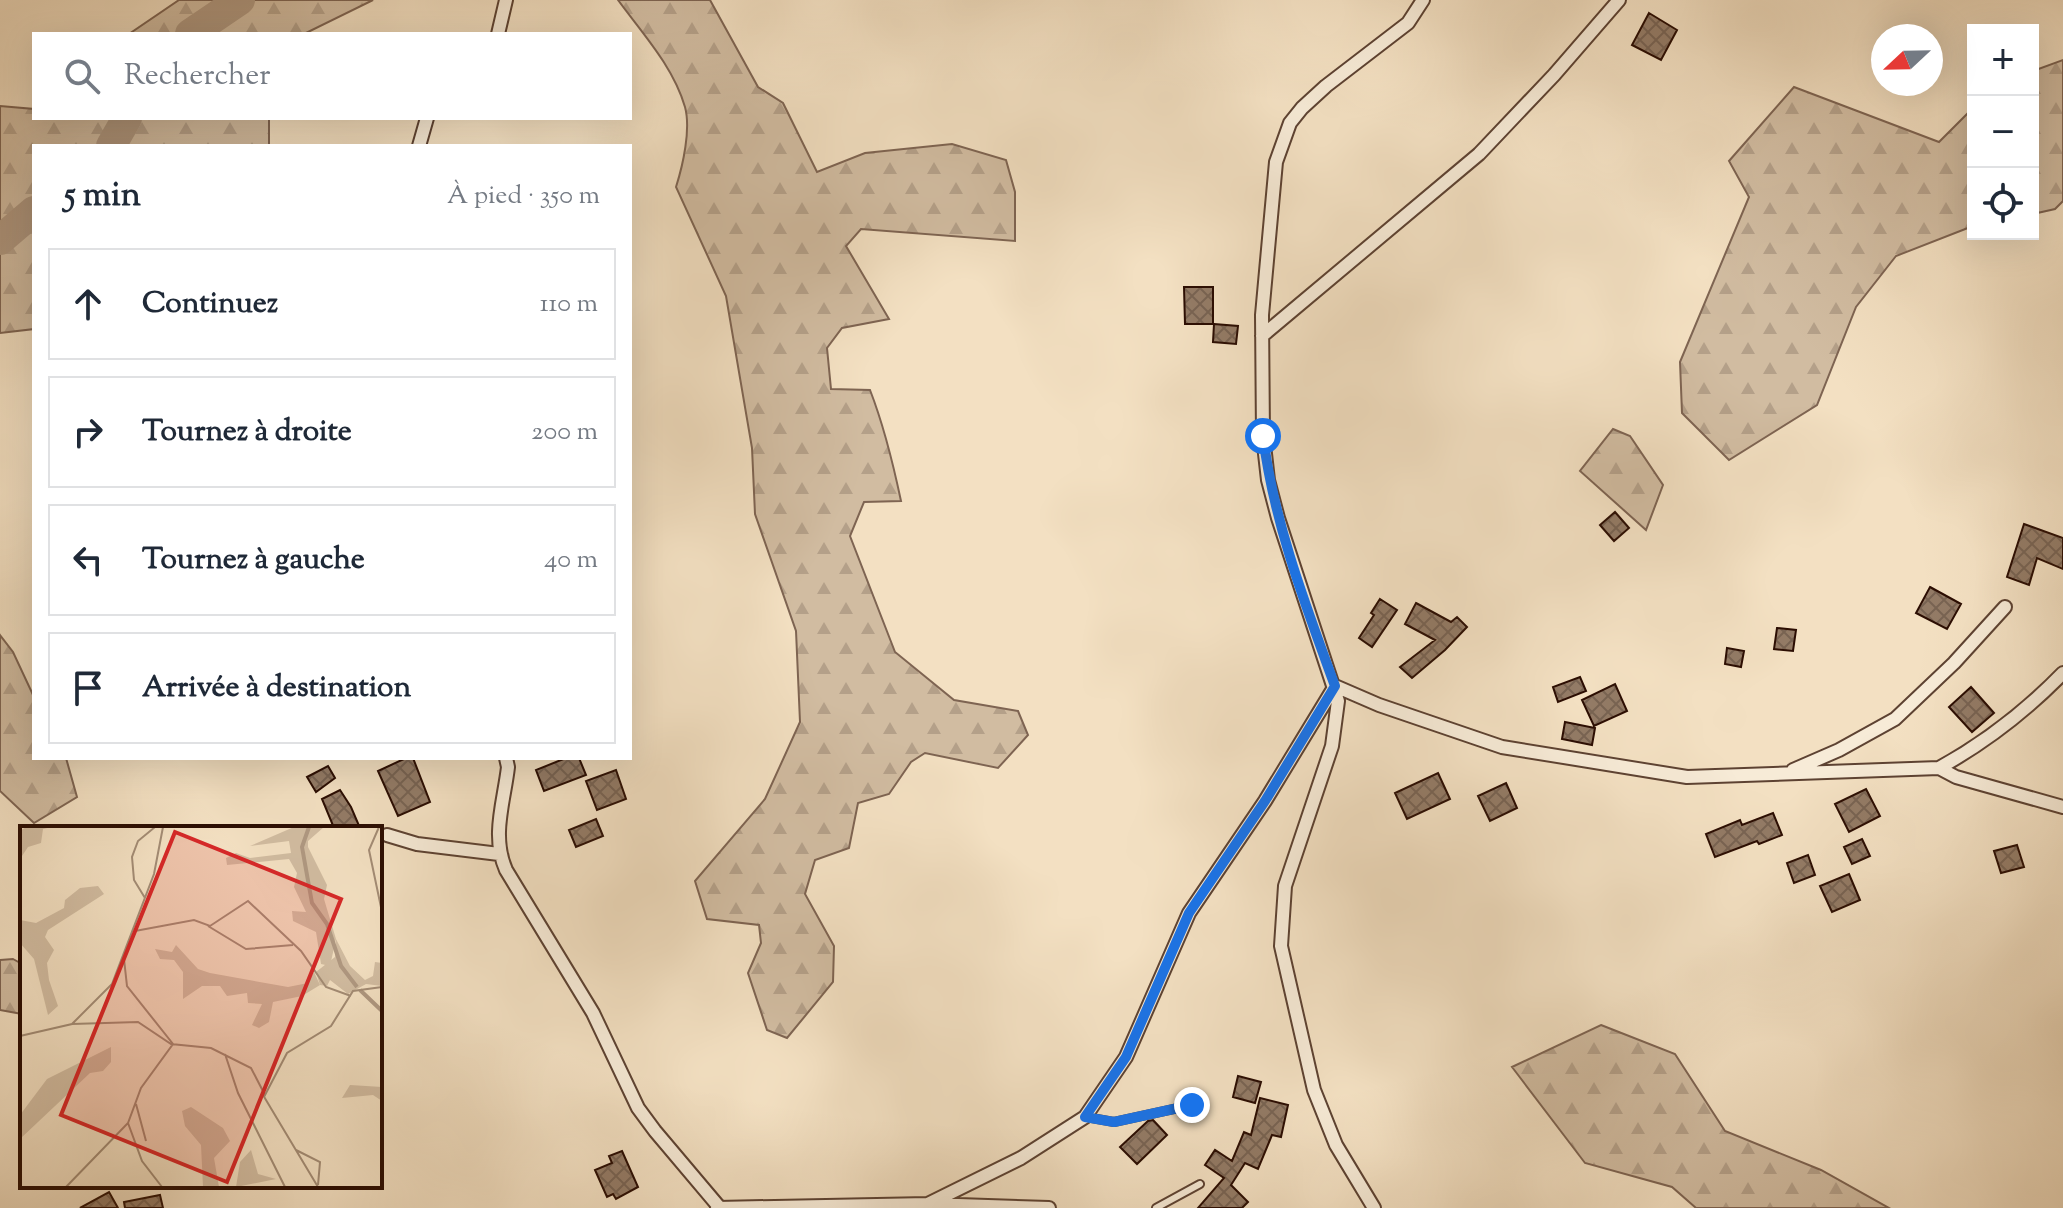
<!DOCTYPE html>
<html lang="fr">
<head>
<meta charset="utf-8">
<style>
	body { margin:0; font-family:"Sorts Mill Goudy",serif; background:#f6f6f7; color:#1f2937 }
	.controls { position:absolute; right:24px; top:24px; display:grid; overflow:hidden; border-radius:0px; box-shadow:0 8px 32px #0002 }
	.controls button { width:72px; height:72px; display:grid; place-items:center; padding:0; border:0; border-bottom:2px solid #e0e1e3; background:#fff; color:#1f2937; font:40px sans-serif }
	.compass { position:absolute; left:1871px; top:24px; width:72px; height:72px; border-radius:50%; background:#fff; box-shadow:0 8px 32px #0002; rotate:248deg }
	.stop { position:absolute; width:24px; height:24px; margin:-18px; border:6px solid #1a73e8; border-radius:50%; background:#fff }
	.stop.end { background:#1a73e8; border-color:#fff; box-shadow:0 2px 8px #0008 }
	.list { margin:0; padding:0; list-style:none }
	h2 { display:flex; justify-content:space-between; align-items:center; height:104px; margin:0; padding:0 32px; font-size:34px }
	h2 small { font-size:26px; font-weight:400; color:#747a83 }
	.list li { display:grid; grid-template-columns:52px 1fr auto; gap:24px; align-items:center; box-sizing:border-box; height:112px; margin:0 16px 16px; padding:0 16px; border:2px solid #e0e1e3; border-radius:0px }
	.list b { display:block; font-size:30px; white-space:nowrap }
	.list em { font-size:26px; font-style:normal; color:#747a83 }
	.icon { flex:none; width:44px; height:44px; fill:none; stroke:currentColor; stroke-width:2; stroke-linecap:round; stroke-linejoin:round }
	.map { position:relative; flex:none; width:2063px; height:1208px; overflow:hidden }
	.search { position:absolute; background:#fff; box-shadow:0 8px 32px #0002; left:32px; top:32px; width:600px; height:88px; display:flex; align-items:center; gap:20px; box-sizing:border-box; padding:0 28px; border-radius:0px; color:#747a83; font-size:30px }
	.panel { position:absolute; background:#fff; box-shadow:0 8px 32px #0002; left:32px; top:144px; width:600px; height:616px; border-radius:0px }
	.map>svg:first-child { display:block }
	.forest { fill:url(#forest-firs); stroke:#7e6452; stroke-width:2 }
	.lines { fill:none; stroke-linecap:round; stroke-linejoin:round }
	.river { stroke:#af9881; stroke-width:30 }
	.building { fill:url(#building-cross-hatch); stroke:#2b0d02; stroke-width:2 }
	.service-casing { stroke:#5d4232; stroke-width:10 }
	.minor-casing { stroke:#5d4232; stroke-width:16 }
	.service { stroke:#f7ebd7; stroke-width:6 }
	.minor { stroke:#f7ebd7; stroke-width:12 }
	.route { stroke:#1a73e8; stroke-width:10 }
	.inset-river { fill:none; stroke:#af9881; stroke-width:4 }
	.inset-road { fill:none; stroke:#a38c75; stroke-width:2 }
	.view { fill:#d62828; fill-opacity:0.15; stroke:#d62828; stroke-width:4 }
	.inset-edge { fill:none; stroke:#2b0d02; stroke-width:4 }
</style>
</head>
<body>
<div class="map">
<svg width="2063" height="1208" viewBox="0 0 2063 1208">
	<defs>
		<pattern id="forest-firs" width="22" height="20" patternUnits="userSpaceOnUse" patternTransform="scale(2)"><rect width="22" height="20" fill="#d1bca1"/><path d="M5 1l3.5 6h-7zM16 11l3.5 6h-7z" fill="#b4a089"/></pattern>
		<pattern id="building-cross-hatch" width="8" height="8" patternUnits="userSpaceOnUse" patternTransform="scale(2)"><rect width="8" height="8" fill="#937b66"/><path d="M0 0l8 8M0 8l8-8" fill="none" stroke="#786352"/></pattern>
	</defs>
	<rect width="100%" height="100%" fill="#f3e0c2"/>
	<filter id="stains"><feTurbulence type="fractalNoise" baseFrequency=".0025" numOctaves="4"/><feColorMatrix values="0 0 0 0 .2 0 0 0 0 .09 0 0 0 0 .02 0 0 0 .5 -.17"/></filter>
	<radialGradient id="worn" r=".72"><stop offset=".6" stop-color="#630" stop-opacity="0"/><stop offset="1" stop-color="#630" stop-opacity=".3"/></radialGradient>
	<path class="forest" d="M179 0H373L304 34H129Z
		M618 0H710L758 87 783 103 817 172 865 153 952 144 1006 160 1015 192V241L861 229 846 246 889 319 842 328 827 348 831 389 870 390C884 426 893 463 901 501L864 502 850 536 895 652 954 700 1018 711 1028 735 998 768 925 753 911 762 889 794 858 803 849 848 815 860 805 894 834 946 833 982 787 1038 767 1030 748 973 761 943 759 925 707 919 695 881 765 799 800 722 796 631 755 514 752 448 726 296 676 187C683 165 691 129 685 107 673 66 642 33 618 0Z
		M2063 60V201L2055 209 2033 214V71Z
		M1794 87 1939 142 1973 108V226L1896 256 1856 307 1817 405 1729 460 1682 413 1680 362 1749 197 1729 161Z
		M0 106 34 109V118H269V146H34V329L0 333Z
		M1613 429 1630 436 1663 485 1646 530 1580 471Z
		M0 635 13 652 34 697V758H66L77 797 34 823 0 791Z
		M13 959 22 964V1014L0 1010V960Z
		M1601 1025 1675 1054 1725 1131 1821 1170 1889 1208H1696L1672 1187 1585 1163 1512 1067Z"/>
	<g class="lines">
		<path class="river" d="M190 34 240 0
			M111 146 127 118
			M0 240 34 211"/>
	</g>
	<path class="building" d="M1649 13 1677 30 1661 60 1632 45Z
		M1184 287H1213V324H1185Z
		M1214 324 1238 326 1236 344 1213 342Z
		M1615 512 1629 528 1614 541 1600 525Z
		M2024 524 2063 538V569L2037 558 2029 585 2007 577Z
		M1930 587 1961 604 1947 629 1916 613Z
		M1380 599 1397 610 1372 647 1359 638 1374 615 1371 613Z
		M1416 603 1451 622 1457 617 1467 627 1445 650 1412 678 1400 667 1435 640 1405 624Z
		M1777 628 1796 630 1793 651 1774 649Z
		M1727 648 1744 651 1741 667 1725 664Z
		M1580 677 1586 691 1558 702 1553 687Z
		M1615 684 1627 711 1594 726 1582 700Z
		M1971 687 1994 713 1972 732 1949 707Z
		M1565 722 1595 728 1592 745 1562 739Z
		M406 758H413L430 802 398 816 378 771Z
		M566 758H579L586 775 544 791 536 770Z
		M328 766 335 778 316 792 307 777Z
		M616 770 626 799 597 810 586 781Z
		M1438 773 1450 799 1407 819 1395 793Z
		M1506 783 1517 808 1490 821 1478 796Z
		M1866 789 1880 816 1849 832 1835 804Z
		M340 790 351 807 360 828H334L322 799Z
		M1773 813 1782 835 1759 844 1757 841 1715 857 1706 834 1740 820 1742 825Z
		M596 819 603 836 576 847 569 830Z
		M1862 839 1870 856 1852 864 1844 847Z
		M2017 845 2024 867 2001 873 1994 851Z
		M1808 855 1815 875 1794 883 1787 863Z
		M1849 874 1860 900 1832 912 1820 886Z
		M1238 1076 1261 1082 1255 1103 1233 1097Z
		M1260 1098 1288 1105 1281 1137 1272 1135 1258 1169 1245 1163 1231 1185 1248 1202 1242 1208H1198L1224 1178 1205 1165 1215 1150 1232 1161 1244 1132 1251 1135Z
		M1153 1120 1167 1135 1137 1164 1120 1147 1148 1121Z
		M622 1151 638 1187 616 1199 613 1194 607 1197 595 1170 612 1163 609 1156Z
		M109 1192 118 1208H80Z
		M160 1195 163 1208H125L124 1202Z"/>
	<g class="lines">
		<defs>
			<path id="service" d="M1086 1117 1114 1122 1192 1105
				M1156 1208 1200 1184"/>
			<path id="minor" d="M498 34 506 0
				M419 146 427 118
				M1262 336 1479 154 1554 75 1619 0
				M506 758 508 767C504 802 491 836 506 870L593 1013 638 1108 655 1131 720 1208
				M1939 768C1986 742 2025 712 2063 673
				M1793 770 1839 750 1895 719 1954 663 2005 607
				M387 835 417 844 499 854
				M928 1204 1021 1158 1085 1117 1126 1057 1189 913 1265 801 1335 686 1379 705 1502 747 1687 777 1939 768 1956 777 2063 807
				M717 1208 928 1204 1049 1208
				M1374 1208 1336 1145 1314 1090 1281 946 1285 886 1332 746 1338 701 1278 518 1268 480 1263 436 1262 315 1276 162 1290 123 1302 108 1326 86 1408 23 1423 0"/>
		</defs>
		<use href="#service" class="service-casing"/>
		<use href="#minor" class="minor-casing"/>
		<use href="#service" class="service"/>
		<use href="#minor" class="minor"/>
	</g>
	<g class="lines">
		<path class="route" d="M1192 1105 1114 1122 1085 1117 1126 1057 1189 913 1265 801 1335 686C1305 604 1274 523 1263 436"/>
	</g>
	<g transform="translate(20 826)">
		<rect width="362" height="362" fill="#f3e0c2"/>
		<path d="M316 113 330 140 345 154 353 150 355 136 362 137V160L346 158 328 168 310 154 307 160 300 159 296 146 315 131Z" fill="#d1bca1"/>
		<path d="M6 1H32L23 3 21 17 8 21 0 33V5ZM274 1H304L288 15V21L307 59 304 73 316 113 310 140 301 138 296 106 273 95 272 85 286 86 274 61 277 47 269 33 207 39 206 32 216 27 230 32 271 27 269 15 230 20ZM78 60 84 68 28 104 25 111 34 124 27 137 29 154 38 180 28 189 14 133 0 117V94L16 97 44 82 45 74 60 62ZM156 119 178 143 190 147 268 161 288 157 294 146 300 159 282 170 253 176 249 196 239 202 232 199 242 178 228 177 227 167 207 170 200 160H182L163 173V146L154 134 140 133 135 123 152 126ZM91 221V236L83 245 70 247 0 313V289L27 253ZM330 259 362 261V275L353 269 322 272ZM171 281 203 302 210 315 194 332 199 361H183L181 319 165 300 162 285ZM231 324 238 348 256 353 216 361 220 336Z" fill="#d1bca1"/>
		<path class="inset-river" d="M289 1 282 21 292 77 307 98 321 140 337 161M340 164 362 185"/>
		<path class="inset-road" d="M359 1 349 24 362 86M125 72 114 54 112 31 118 15 135 1M188 100 226 123 273 119M115 105 174 94 190 100 228 75 281 125 306 161 331 170M52 198 118 196 151 218 191 222 231 242 245 269 267 227 311 200 333 165 362 161M0 210 52 198 92 158 134 48 143 1M205 228 218 267 265 361M243 269 298 361M116 278 126 315M108 297 122 335 142 361M276 324 300 336 298 359M46 361 108 297 121 262 153 218 107 160 104 133"/>
		<path class="view" d="M155 6 321 73 207 356 41 289Z"/>
		<rect width="362" height="362" class="inset-edge"/>
	</g>
	<rect width="100%" height="100%" filter="url(#stains)"/>
	<rect width="100%" height="100%" fill="url(#worn)"/>
</svg>
<div class="controls">
<button>+</button>
<button>−</button>
<button><svg class="icon" aria-label="locate" viewBox="0 0 24 24"><circle cx="12" cy="12" r="6"/><path d="M12 2v4M12 18v4M2 12h4M18 12h4"/></svg></button>
</div>
<svg class="compass" viewBox="-18 -18 36 36"><path d="M0-13l5 13h-10z" fill="#e53935"/><path d="M0 13l5-13h-10z" fill="#747a83"/></svg>
<div class="stop" style="left:1263px;top:436px"></div>
<div class="stop end" style="left:1192px;top:1105px"></div>
<div class="search"><svg class="icon" aria-label="search" viewBox="0 0 24 24"><circle cx="10" cy="10" r="6"/><path d="M15 15l6 6"/></svg>Rechercher</div>
<section class="panel">
<h2>5 min<small>À pied · 350 m</small></h2>
<ul class="list">
<li><svg class="icon" aria-label="ahead" viewBox="0 0 24 24"><path d="M12 20V5M6 11l6-6 6 6"/></svg><div><b>Continuez</b></div><em>110 m</em></li>
<li><svg class="icon" aria-label="right" viewBox="0 0 24 24"><path d="M7 20v-9h11M14 6l5 5-5 5"/></svg><div><b>Tournez à droite</b></div><em>200 m</em></li>
<li><svg class="icon" aria-label="left" viewBox="0 0 24 24"><path d="M17 20v-9H6M10 6l-5 5 5 5"/></svg><div><b>Tournez à gauche</b></div><em>40 m</em></li>
<li><svg class="icon" aria-label="arrive" viewBox="0 0 24 24"><path d="M6 21V4h12l-3 4 3 4H6"/></svg><div><b>Arrivée à destination</b></div></li>
</ul>
</section>
</div>
</body>
</html>
